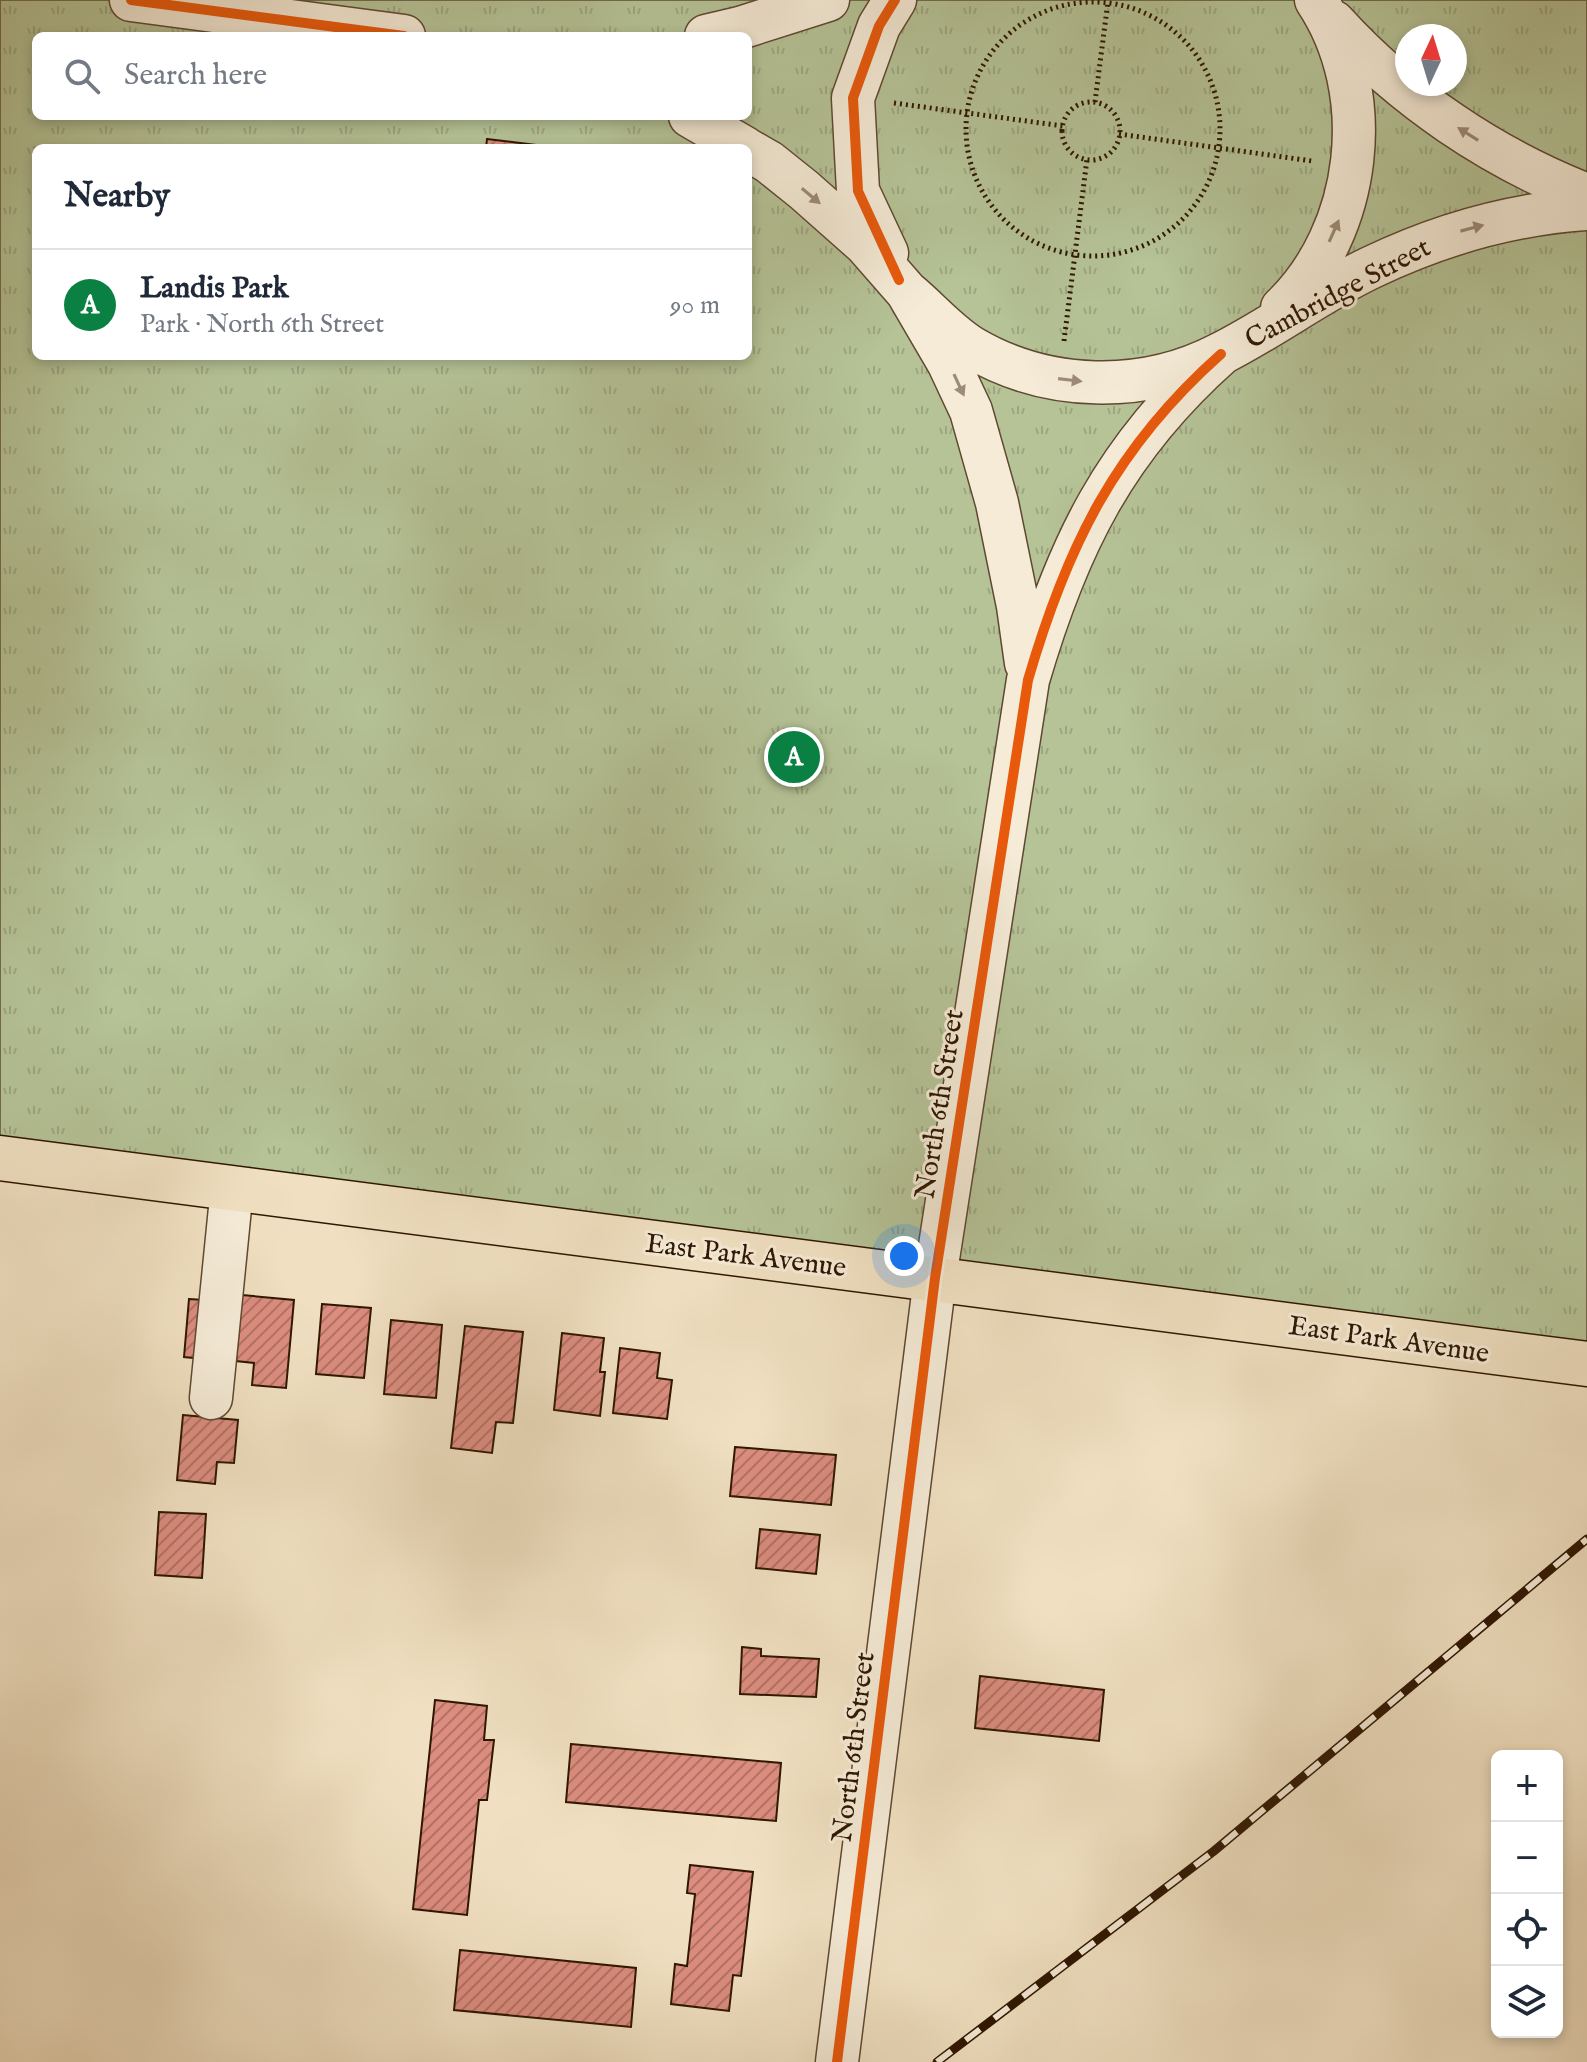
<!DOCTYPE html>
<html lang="en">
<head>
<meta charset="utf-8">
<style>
	body { margin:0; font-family:"IM FELL English",serif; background:#f6f6f7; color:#1f2937 }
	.controls { position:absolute; right:24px; bottom:24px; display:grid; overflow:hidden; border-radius:12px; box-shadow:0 4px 12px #0003 }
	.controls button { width:72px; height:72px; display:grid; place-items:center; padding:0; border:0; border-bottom:2px solid #e0e1e3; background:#fff; color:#1f2937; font:40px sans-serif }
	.compass { position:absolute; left:1395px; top:24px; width:72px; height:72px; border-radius:50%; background:#fff; box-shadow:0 4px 12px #0003; rotate:4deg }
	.you { position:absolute; left:904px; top:1256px; width:28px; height:28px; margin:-20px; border:6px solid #fff; border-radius:50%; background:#1a73e8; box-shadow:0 0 0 12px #1a73e833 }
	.badge { display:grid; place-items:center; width:52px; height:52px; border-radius:50%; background:#0b8043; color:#fff; font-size:26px; font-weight:700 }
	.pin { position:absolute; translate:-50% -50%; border:4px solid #fff; box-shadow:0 2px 8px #0006 }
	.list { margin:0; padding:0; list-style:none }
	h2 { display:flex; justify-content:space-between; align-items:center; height:104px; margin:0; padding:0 32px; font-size:34px }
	h2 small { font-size:26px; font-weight:400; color:#747a83 }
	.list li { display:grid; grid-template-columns:52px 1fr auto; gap:24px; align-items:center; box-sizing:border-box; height:112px; padding:0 32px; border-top:2px solid #e0e1e3 }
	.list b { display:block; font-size:30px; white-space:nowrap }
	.list p { margin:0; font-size:26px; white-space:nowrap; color:#747a83 }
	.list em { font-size:26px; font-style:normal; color:#747a83 }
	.icon { flex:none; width:44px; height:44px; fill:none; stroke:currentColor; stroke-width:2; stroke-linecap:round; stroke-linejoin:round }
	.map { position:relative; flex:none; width:1587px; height:2062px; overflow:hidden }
	.search { position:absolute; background:#fff; box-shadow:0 4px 12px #0003; left:32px; top:32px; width:720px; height:88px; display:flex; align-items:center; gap:20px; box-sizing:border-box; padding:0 28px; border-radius:12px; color:#747a83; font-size:30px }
	.panel { position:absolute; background:#fff; box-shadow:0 4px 12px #0003; left:32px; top:144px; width:720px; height:216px; border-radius:12px }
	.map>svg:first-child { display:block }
	.park { fill:url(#park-tufts); stroke:#726c4c; stroke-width:2; fill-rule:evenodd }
	.building { fill:url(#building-hatch); stroke:#2f1601; stroke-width:2 }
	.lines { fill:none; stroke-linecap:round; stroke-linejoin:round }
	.minor-casing { stroke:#5f4831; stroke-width:45 }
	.major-casing { stroke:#2f1601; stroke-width:47 }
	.path { stroke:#2f1601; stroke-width:5; stroke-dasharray:2 4; stroke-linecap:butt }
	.minor { stroke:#f5ebd7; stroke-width:42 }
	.major { stroke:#f0e0c1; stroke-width:44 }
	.rail-casing { stroke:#2f1601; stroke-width:9 }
	.rail { stroke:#f5ebd7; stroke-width:6; stroke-dasharray:18; stroke-linecap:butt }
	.cycleway-casing { stroke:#f5ebd7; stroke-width:15 }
	.cycleway { stroke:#e8590c; stroke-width:10 }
	.oneway { fill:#9c8b77 }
	.labels { text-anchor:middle; stroke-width:6; stroke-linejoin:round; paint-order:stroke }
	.street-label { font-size:28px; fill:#2f1601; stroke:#f5ebd7 }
</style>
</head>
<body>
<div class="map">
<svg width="1587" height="2062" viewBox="0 0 1587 2062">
	<defs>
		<pattern id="park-tufts" width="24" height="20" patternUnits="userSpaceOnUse" patternTransform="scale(2)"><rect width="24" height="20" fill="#b5c397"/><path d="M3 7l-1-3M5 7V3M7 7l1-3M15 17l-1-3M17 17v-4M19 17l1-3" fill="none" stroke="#9ca780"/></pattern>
		<pattern id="building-hatch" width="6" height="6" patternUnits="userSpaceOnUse" patternTransform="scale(2)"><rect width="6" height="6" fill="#dc8d7f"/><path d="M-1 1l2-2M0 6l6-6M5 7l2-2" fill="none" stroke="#b37266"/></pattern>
	</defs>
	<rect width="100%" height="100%" fill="#f0e0c1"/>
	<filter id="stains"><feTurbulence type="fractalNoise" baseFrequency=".0025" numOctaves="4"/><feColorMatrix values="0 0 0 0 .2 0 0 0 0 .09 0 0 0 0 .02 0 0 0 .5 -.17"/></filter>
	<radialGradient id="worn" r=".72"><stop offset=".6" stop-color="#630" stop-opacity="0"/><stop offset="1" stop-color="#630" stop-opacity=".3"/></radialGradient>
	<path class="park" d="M0 0H1587V1362L0 1159ZM36 36H748V116H36ZM1407 36H1455V84H1407ZM36 148H748V356H36Z"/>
	<path class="building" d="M487 139 561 148H486Z
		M242 1295 294 1300 286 1388 252 1385 254 1363 236 1361Z
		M189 1299 218 1301 213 1360 184 1357Z
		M322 1304 371 1308 364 1378 316 1374Z
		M391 1320 442 1325 436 1398 384 1394Z
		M465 1326 523 1332 513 1423 496 1422 492 1453 451 1448Z
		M562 1333 604 1338 600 1372H605L600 1416 554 1410Z
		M620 1348 660 1353 657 1378 672 1380 667 1419 613 1413Z
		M183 1415 238 1420 234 1463 217 1462 215 1484 177 1480Z
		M735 1447 836 1455 831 1505 730 1496Z
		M159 1512 206 1514 202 1578 155 1575Z
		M760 1529 820 1535 816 1574 756 1568Z
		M742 1647 761 1649V1656L819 1659 816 1697 740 1694Z
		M980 1676 1104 1690 1099 1741 975 1728Z
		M435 1700 487 1706 484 1740H494L487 1800H479L467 1915 413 1909Z
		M571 1744 781 1763 776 1821 566 1802Z
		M690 1865 753 1872 741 1976 733 1975 729 2011 671 2004 675 1964 687 1966 695 1894 687 1893Z
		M460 1950 636 1968 631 2027 454 2010Z"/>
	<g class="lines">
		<defs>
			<path id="minor" d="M131 0 404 36
				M1334 22C1403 98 1492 158 1587 195
				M706 36 740 28 828 0
				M690 116 745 148
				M748 150 769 162 804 190 865 244 907 292 949 364 971 411 997 503 1018 606 1026 663
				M887 253 858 191 853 98 879 26 895 0
				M907 292C929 310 947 332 971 347 1047 392 1143 394 1220 354 1272 328 1319 292 1372 267 1441 234 1511 214 1587 209
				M1282 308C1362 231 1378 93 1316 0
				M211 1398 232 1188
				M837 2062 935 1278 1028 680C1067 546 1115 448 1221 354"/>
			<path id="major" d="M0 1158 1587 1364"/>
		</defs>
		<use href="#minor" class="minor-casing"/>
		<use href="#major" class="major-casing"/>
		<path class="path" d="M966 129a127 127 0 1 1 254 0a127 127 0 1 1-254 0Z
			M1095 102 1108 1
			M1062 131a29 29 0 1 1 58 0a29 29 0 1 1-58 0Z
			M894 103 1063 126
			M1119 134 1312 161
			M1064 341 1087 159"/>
		<use href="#minor" class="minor"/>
		<use href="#major" class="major"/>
		<defs>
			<path id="rail" d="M937 2062 1214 1851 1587 1539"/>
		</defs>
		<use href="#rail" class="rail-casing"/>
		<use href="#rail" class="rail"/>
		<defs>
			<path id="cycleway" d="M131 0 404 36
				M895 0 879 26 853 98 858 191 899 280
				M837 2062 935 1278 1028 680C1067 546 1115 448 1221 354"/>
		</defs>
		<use href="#cycleway" class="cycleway-casing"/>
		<use href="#cycleway" class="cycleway"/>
	</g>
	<defs><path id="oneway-solid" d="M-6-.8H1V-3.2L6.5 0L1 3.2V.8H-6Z" transform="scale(2)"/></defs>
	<g class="oneway">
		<use href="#oneway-solid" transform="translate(1468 134) rotate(-148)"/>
		<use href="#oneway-solid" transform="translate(811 196) rotate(40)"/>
		<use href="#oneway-solid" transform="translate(1472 228) rotate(-15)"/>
		<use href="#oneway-solid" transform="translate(1334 231) rotate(-66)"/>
		<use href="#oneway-solid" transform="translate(1070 380) rotate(7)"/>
		<use href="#oneway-solid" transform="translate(959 385) rotate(65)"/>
	</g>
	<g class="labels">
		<g class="street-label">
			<text transform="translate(1337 292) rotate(-28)" y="10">Cambridge Street</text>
			<text transform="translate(938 1104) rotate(-81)" y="10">North 6th Street</text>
			<text transform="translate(746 1254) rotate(7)" y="10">East Park Avenue</text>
			<text transform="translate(1389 1338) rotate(8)" y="10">East Park Avenue</text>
			<text transform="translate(852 1747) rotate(-83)" y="10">North 6th Street</text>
		</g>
	</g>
	<rect width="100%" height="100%" filter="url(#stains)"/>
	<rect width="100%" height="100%" fill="url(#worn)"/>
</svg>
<div class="controls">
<button>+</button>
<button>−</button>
<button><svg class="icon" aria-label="locate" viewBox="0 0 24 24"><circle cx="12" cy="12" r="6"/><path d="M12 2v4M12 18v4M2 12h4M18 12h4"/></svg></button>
<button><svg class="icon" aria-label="layers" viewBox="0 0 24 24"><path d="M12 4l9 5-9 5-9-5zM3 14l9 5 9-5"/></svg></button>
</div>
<svg class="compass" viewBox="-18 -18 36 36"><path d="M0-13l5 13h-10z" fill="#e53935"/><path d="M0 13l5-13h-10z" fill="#747a83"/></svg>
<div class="you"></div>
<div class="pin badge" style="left:794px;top:757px">A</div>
<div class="search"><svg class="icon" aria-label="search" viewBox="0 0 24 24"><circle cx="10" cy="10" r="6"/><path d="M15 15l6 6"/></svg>Search here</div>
<section class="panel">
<h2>Nearby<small></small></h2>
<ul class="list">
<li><span class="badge">A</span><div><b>Landis Park</b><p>Park · North 6th Street</p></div><em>90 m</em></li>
</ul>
</section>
</div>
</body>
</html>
